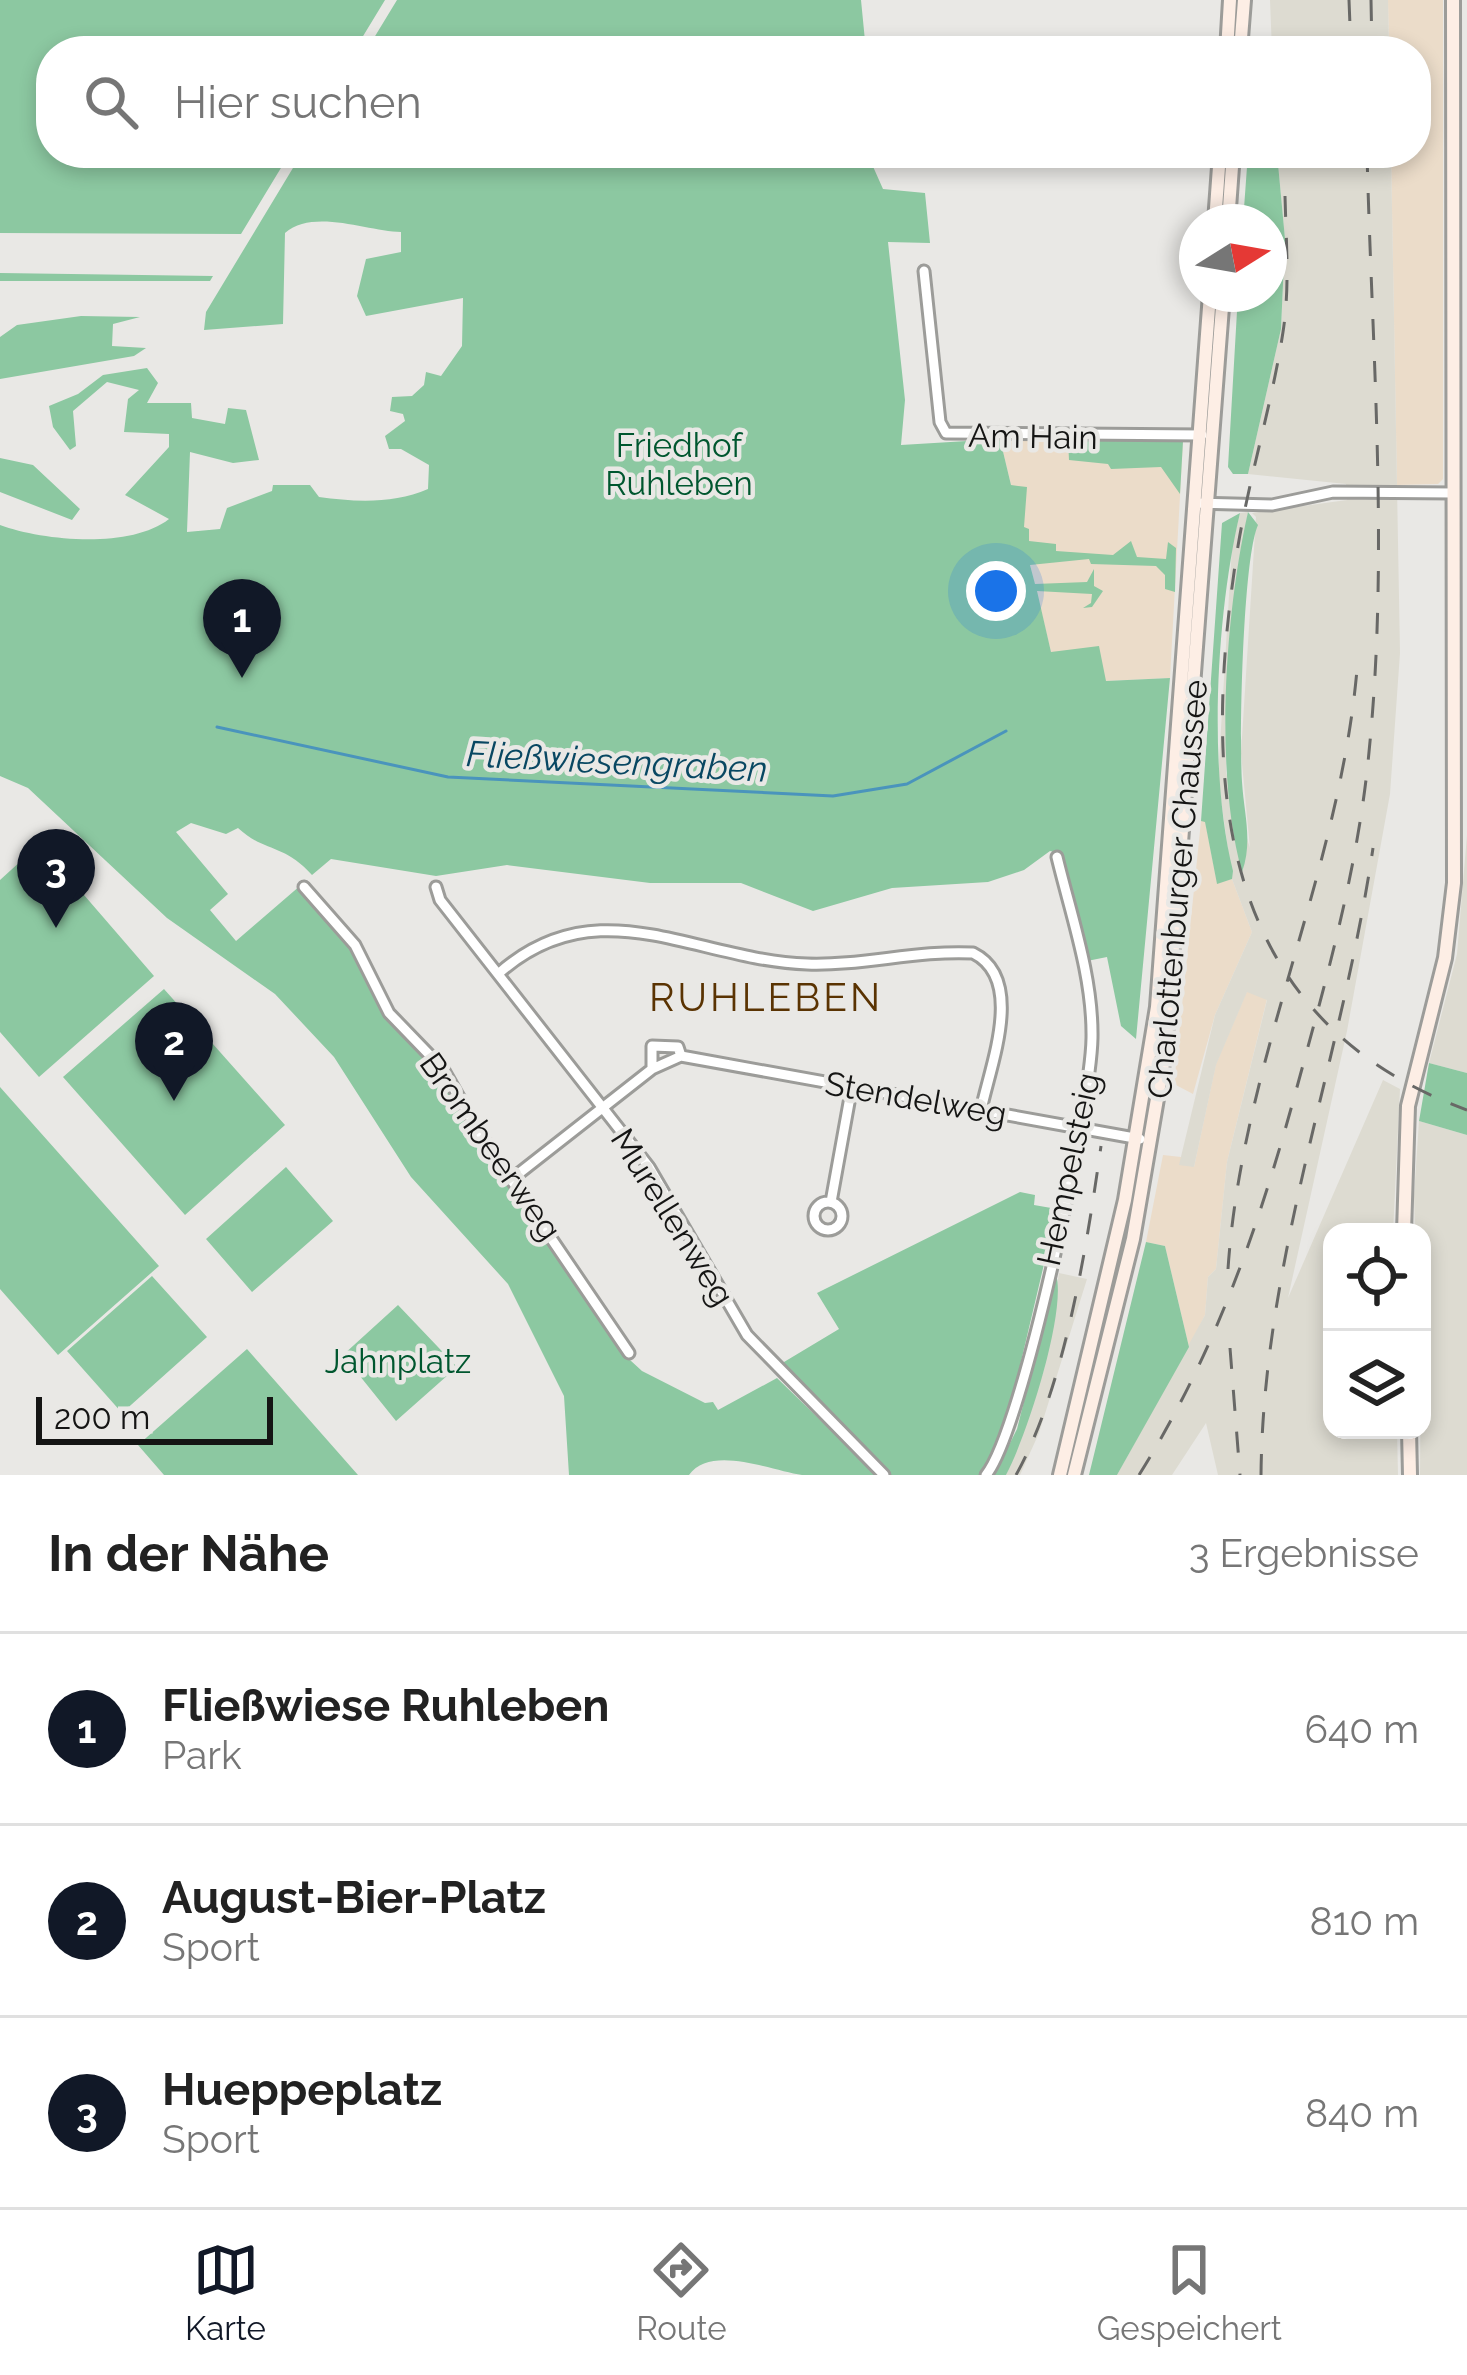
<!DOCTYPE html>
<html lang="de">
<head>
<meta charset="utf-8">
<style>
	body { margin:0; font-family:Raleway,sans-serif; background:#f2f2f2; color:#222 }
	.controls { position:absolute; right:36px; bottom:36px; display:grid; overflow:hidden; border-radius:24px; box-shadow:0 6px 18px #0003 }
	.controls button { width:108px; height:108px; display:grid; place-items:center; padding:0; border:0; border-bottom:3px solid #e0e0e0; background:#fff; color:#222; font:60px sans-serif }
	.compass { position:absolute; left:1179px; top:204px; width:108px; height:108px; border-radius:50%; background:#fff; box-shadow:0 6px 18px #0003; rotate:79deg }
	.scale { position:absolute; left:36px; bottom:30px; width:237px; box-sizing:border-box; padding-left:12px; border:6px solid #151514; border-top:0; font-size:33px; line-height:42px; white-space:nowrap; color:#151514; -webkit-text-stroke:9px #e9e8e5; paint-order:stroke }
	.you { position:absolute; left:996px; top:591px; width:42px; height:42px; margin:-30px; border:9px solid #fff; border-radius:50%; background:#1a73e8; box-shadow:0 0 0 18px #1a73e833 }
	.badge { display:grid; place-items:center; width:78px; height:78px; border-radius:50%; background:#111827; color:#fff; font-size:39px; font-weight:700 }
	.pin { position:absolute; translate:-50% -99px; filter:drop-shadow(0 3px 6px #0008) }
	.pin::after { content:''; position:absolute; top:63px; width:42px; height:36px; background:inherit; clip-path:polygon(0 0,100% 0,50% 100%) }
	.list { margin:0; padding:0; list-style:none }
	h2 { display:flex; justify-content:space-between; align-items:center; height:156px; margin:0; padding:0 48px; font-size:51px }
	h2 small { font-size:39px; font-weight:400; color:#767676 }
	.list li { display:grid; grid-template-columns:78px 1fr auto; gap:36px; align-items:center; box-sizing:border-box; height:192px; padding:0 48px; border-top:3px solid #e0e0e0 }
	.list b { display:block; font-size:45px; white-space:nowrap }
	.list p { margin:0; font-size:39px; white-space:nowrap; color:#767676 }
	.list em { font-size:39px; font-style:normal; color:#767676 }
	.icon { flex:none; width:66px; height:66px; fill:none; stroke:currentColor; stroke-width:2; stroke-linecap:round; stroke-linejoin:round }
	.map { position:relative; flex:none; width:1467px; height:1475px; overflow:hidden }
	.search { position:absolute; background:#fff; box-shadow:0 6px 18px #0003; left:36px; right:36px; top:36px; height:132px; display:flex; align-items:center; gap:30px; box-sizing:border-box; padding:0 42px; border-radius:48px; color:#767676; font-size:45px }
	.sheet { height:732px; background:#fff }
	nav { display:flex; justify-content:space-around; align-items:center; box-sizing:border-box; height:168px; border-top:3px solid #e0e0e0; background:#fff; font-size:33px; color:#767676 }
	nav a { display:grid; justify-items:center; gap:6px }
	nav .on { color:#111827 }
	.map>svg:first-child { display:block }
	.commercial { fill:#ebdcc9 }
	.built { fill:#dddbd1 }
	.green { fill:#8cc8a1 }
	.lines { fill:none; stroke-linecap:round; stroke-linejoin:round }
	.stream { stroke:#4a94bc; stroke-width:3 }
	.street-casing { stroke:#9c9c99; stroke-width:15 }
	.secondary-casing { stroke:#9c9c99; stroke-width:18 }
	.street { stroke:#fff; stroke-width:9 }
	.secondary { stroke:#fdeee5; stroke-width:12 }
	.rail { stroke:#686866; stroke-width:3; stroke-dasharray:21 21; stroke-linecap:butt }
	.labels { text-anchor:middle; stroke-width:9; stroke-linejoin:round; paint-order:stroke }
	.street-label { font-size:33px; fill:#151514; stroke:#e9e8e5 }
	.park-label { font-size:33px; fill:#00572f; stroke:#e9e8e5 }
	.water-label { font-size:36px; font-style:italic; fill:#084762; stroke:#e9e8e5 }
	.quarter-label { font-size:39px; letter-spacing:3px; fill:#5a3302; stroke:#e9e8e5 }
</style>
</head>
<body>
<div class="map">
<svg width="1467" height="1475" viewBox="0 0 1467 1475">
	<rect width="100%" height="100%" fill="#e9e8e5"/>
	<path class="commercial" d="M1388 0H1443V479L1438 484 1397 485 1391 153H1416V51H1389Z
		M1000 439 1183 441 1170 678 1105 681 1051 652Z
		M1201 821H1205L1217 883 1232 879 1252 932 1215 1015 1193 1094 1174 1084Z
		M1247 991 1267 999 1227 1162 1216 1269 1208 1277 1205 1315 1189 1347 1165 1246 1146 1242 1163 1155 1181 1157 1194 1167 1216 1064Z"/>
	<path class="built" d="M1270 0H1388L1389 51H1272Z
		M1277 153H1391L1400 653 1390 794 1347 1031 1288 1298 1383 1080 1400 1089 1393 1232H1332V1430H1397L1398 1475H1218L1206 1423 1172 1475H1117L1205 1315 1208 1277 1216 1269 1227 1162 1267 1000 1247 992 1216 1065 1194 1167 1179 1165 1215 1015 1252 932 1232 879 1218 778 1232 546 1240 513 1248 512 1237 581 1226 744V773L1250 848 1241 753 1256 517 1252 513 1347 500 1346 484 1248 474 1281 329 1285 239Z
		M1467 835V1073L1429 1063 1457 954Z
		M1419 1121 1467 1135V1475H1420L1422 1232H1415L1414 1196Z
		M1059 1273 1087 1279 1039 1433 1020 1475H1006L1044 1370Z"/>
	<path class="green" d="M0 0H385L354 51H51V153H290L241 234 0 233Z
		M397 0H861L866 51H366Z
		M302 153H867L883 189 925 193 930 243 888 242 905 400 901 445 1000 439 1011 485 1027 487 1024 527 1029 529V541L1056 544V551L1113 555 1131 541 1137 557 1166 559 1168 542 1176 548 1175 592 1165 589V575L1156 566 1091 564 1089 559 1030 565 1035 584 1087 582 1094 569V586L1103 591 1092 607 1083 608 1091 603 1092 594 1037 591 1051 652 1099 646 1106 681 1170 678 1136 1039 1121 1026 1107 957 1082 962 1057 853 1050 851 1024 870 988 882 892 888 813 911 741 883H650L507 865 436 876 331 859 312 875C283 843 265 853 238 828L226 834 191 823 176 832 228 894 210 910 236 941 301 885 355 951 381 1008 443 1077 618 1349 642 1371 705 1403 713 1402 718 1410 777 1378 877 1475C853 1475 826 1475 802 1475 772 1471 711 1444 689 1475H569L564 1396 508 1284 411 1177 334 1057 275 994 167 918 28 788 0 776V525C43 541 131 549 169 519L125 495 169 447V434L124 432 128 399 139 390 107 382 73 411 76 446 70 450 53 427 49 406 78 394 103 375 147 368 158 383 147 403H191L192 418 225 424 228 408 246 410 259 460 233 463 190 452 187 532 220 529 227 508 272 491 273 485H310L319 497C355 502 394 504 428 489L429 465 401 449H389L385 436 405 421 403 414 390 411 392 397 412 396 424 385 426 372 441 376 462 346 463 298 366 316 357 296 366 259 401 252V232C369 232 314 208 285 233L283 324 204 330 206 312Z
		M1248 153H1277L1285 239 1281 329 1248 474H1233L1228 467 1238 294H1269V222H1243Z
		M0 273 213 276 210 281H0Z
		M81 316 140 317 113 324 112 346 146 348 134 356 0 379V337L17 325Z
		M1068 439 1183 441 1180 494 1161 467 1111 469 1108 464 1069 460Z
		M0 458 33 465 80 509 72 520 0 492Z
		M1248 512 1258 525C1243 558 1239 737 1242 782 1244 814 1253 841 1242 872 1214 772 1225 614 1248 512Z
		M1240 513C1216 614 1208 771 1233 871L1232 879 1217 884 1205 822 1201 821 1222 523Z
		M33 850 46 851 154 976 39 1077 0 1032V880Z
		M164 989 285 1125 185 1215 63 1077Z
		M1429 1063 1467 1073V1135L1419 1121Z
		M0 1087 159 1266 58 1355 0 1289Z
		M286 1167 333 1221 252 1292 206 1239Z
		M1020 1192 1035 1195 1034 1205 1057 1209 1007 1421 980 1475H891L779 1365 839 1329 817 1293Z
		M1146 1242 1165 1246 1189 1347 1117 1475H1089Z
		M1056 1274C1067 1311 1027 1436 1006 1475H994L1017 1429Z
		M152 1276 207 1337 122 1413 67 1351Z
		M398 1305 457 1367 396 1421 343 1355Z
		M247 1349 358 1475H164L138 1445Z"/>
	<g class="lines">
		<path class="stream" d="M217 727 448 777 833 796 907 784 1006 731"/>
		<defs>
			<path id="street" d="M924 271 940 422 946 433 1202 435
				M1195 503 1272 505 1333 492 1453 493
				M304 887 355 945 389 1013 443 1069 477 1129 629 1353
				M436 887 440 900 649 1167 747 1335 884 1475
				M498 974C598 885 694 960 807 964 862 966 917 950 973 953 1026 979 990 1066 981 1110
				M652 1069V1046L678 1047 681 1056
				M513 1178 652 1069 681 1056 1140 1139
				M831 1202 852 1086
				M814 1216a14 14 0 1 1 28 0a14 14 0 1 1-28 0Z
				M986 1475C1023 1430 1091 1105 1092 1038 1093 977 1071 915 1057 857"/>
			<path id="secondary" d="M1227 51 1230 0
				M1240 51 1244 0
				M1215 222 1220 153
				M1228 222 1233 153
				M1404 1232 1408 1106 1445 958 1454 883 1453 0
				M1409 1430 1410 1475
				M1060 1475 1125 1200 1157 1007 1210 294
				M1074 1475 1133 1239 1165 1052 1223 294"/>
		</defs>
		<use href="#street" class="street-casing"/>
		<use href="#secondary" class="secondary-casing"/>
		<use href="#street" class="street"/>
		<use href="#secondary" class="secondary"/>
		<path class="rail" d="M1349 0 1351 51
			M1371 0 1372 51
			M1285 196C1286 241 1290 287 1283 332 1272 404 1250 474 1238 546 1201 778 1213 1017 1467 1110
			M1228 1269C1242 1058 1343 867 1358 657
			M1230 1348 1240 1475
			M1016 1475C1065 1387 1087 1245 1101 1146
			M1139 1475C1213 1357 1257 1232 1294 1098 1325 984 1358 870 1369 752 1389 554 1372 352 1367 153
			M1261 1475C1263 1259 1342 1059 1373 848"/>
	</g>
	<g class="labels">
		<g class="street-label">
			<text transform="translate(1033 436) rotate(1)" y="12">Am Hain</text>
			<text transform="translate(1177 889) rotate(-85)" y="12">Charlottenburger Chaussee</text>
			<text transform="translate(916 1098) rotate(10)" y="12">Stendelweg</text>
			<text transform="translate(491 1146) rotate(55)" y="12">Brombeerweg</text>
			<text transform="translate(1068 1169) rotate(-78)" y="12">Hempelsteig</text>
			<text transform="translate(673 1217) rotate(58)" y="12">Murellenweg</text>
		</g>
		<g class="park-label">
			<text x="679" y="457">Friedhof<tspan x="679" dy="38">Ruhleben</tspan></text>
			<text x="398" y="1373">Jahnplatz</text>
		</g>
		<g class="water-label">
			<text transform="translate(617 761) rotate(3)" y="13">Fließwiesengraben</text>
		</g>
		<g class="quarter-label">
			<text x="766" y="1011">RUHLEBEN</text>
		</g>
	</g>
</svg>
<div class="controls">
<button><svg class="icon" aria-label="locate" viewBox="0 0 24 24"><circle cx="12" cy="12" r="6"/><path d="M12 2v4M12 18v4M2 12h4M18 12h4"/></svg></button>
<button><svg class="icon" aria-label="layers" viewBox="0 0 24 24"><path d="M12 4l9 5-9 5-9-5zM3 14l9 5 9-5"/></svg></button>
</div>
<svg class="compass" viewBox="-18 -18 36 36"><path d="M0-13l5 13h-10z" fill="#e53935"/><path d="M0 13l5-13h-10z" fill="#767676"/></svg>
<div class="scale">200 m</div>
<div class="you"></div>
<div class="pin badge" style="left:242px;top:678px">1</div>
<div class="pin badge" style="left:174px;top:1101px">2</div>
<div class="pin badge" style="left:56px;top:928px">3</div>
<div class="search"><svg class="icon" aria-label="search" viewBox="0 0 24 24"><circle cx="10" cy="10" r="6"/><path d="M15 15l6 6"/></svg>Hier suchen</div>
</div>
<section class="sheet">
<h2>In der Nähe<small>3 Ergebnisse</small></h2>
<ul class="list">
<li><span class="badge">1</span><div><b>Fließwiese Ruhleben</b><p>Park</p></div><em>640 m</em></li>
<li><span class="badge">2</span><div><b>August-Bier-Platz</b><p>Sport</p></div><em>810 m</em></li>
<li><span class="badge">3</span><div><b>Hueppeplatz</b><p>Sport</p></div><em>840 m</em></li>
</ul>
</section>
<nav>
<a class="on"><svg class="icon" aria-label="map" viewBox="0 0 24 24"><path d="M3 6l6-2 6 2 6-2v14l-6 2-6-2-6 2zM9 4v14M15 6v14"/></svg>Karte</a>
<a><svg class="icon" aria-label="directions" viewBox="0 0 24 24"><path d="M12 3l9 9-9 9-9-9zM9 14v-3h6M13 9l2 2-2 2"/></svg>Route</a>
<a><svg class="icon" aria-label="saved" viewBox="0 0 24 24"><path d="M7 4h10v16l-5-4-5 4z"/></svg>Gespeichert</a>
</nav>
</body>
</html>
